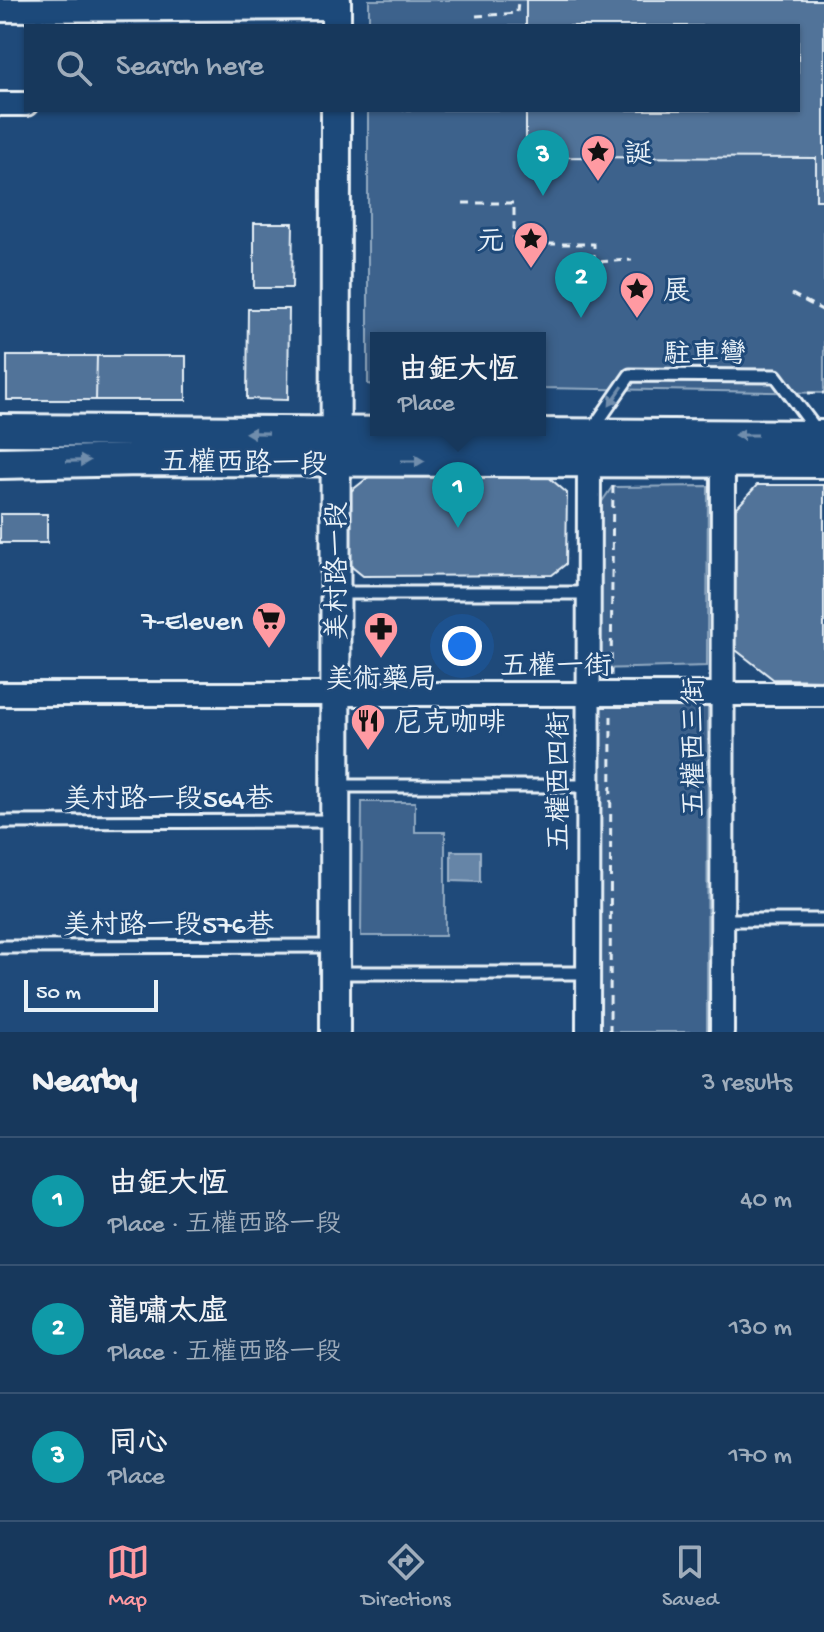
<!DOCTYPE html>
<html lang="en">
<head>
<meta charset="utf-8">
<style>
	body { margin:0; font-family:"Gochi Hand","LXGW WenKai TC",sans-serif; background:#203f62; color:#f1f3f6 }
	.scale { position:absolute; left:24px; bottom:20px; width:134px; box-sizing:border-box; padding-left:8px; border:4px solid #e8f1f8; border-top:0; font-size:22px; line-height:28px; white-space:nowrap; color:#e8f1f8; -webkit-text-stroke:6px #1f4a7a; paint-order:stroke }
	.you { position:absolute; left:462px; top:646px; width:28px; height:28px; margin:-20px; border:6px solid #fff; border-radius:50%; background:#1a73e8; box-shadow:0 0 0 12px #1a73e833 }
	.badge { display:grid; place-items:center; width:52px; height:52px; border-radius:50%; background:#ff9aa2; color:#fff; font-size:26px; font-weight:700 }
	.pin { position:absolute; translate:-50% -66px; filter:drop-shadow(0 2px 4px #0008) }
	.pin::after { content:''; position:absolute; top:42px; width:28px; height:24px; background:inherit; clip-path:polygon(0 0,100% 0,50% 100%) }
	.popup { position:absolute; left:370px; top:332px; width:176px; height:104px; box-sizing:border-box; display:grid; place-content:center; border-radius:0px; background:#17385c; filter:drop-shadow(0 2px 6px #0005); font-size:26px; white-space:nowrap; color:#9eacbb }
	.popup b { font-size:30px; color:#f1f3f6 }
	.popup::after { content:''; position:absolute; left:50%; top:100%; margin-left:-16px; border:16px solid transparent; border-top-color:#17385c }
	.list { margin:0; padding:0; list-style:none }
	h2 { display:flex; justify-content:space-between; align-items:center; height:104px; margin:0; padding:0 32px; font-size:34px }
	h2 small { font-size:26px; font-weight:400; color:#9eacbb }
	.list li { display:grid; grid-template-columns:52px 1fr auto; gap:24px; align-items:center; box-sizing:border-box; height:128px; padding:0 32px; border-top:2px solid #365272 }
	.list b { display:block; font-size:30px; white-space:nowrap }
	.list p { margin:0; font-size:26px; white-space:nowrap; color:#9eacbb }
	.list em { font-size:26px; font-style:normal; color:#9eacbb }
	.icon { flex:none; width:44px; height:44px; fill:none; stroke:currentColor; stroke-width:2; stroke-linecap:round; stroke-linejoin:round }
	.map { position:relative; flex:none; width:824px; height:1032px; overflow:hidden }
	.search { position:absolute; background:#17385c; box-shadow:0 2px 6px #0004; left:24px; right:24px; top:24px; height:88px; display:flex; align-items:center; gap:20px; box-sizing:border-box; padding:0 28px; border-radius:0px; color:#9eacbb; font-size:30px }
	.sheet { height:488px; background:#17385c }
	nav { display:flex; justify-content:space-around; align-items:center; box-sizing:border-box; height:112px; border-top:2px solid #365272; background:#17385c; font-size:22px; color:#9eacbb }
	nav a { display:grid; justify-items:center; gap:4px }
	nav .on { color:#ff9aa2 }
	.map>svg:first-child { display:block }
	.green { fill:#3c628c; stroke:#92aac2; stroke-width:2 }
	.water { fill:#6685a7; stroke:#9ab0c7; stroke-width:2 }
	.building { fill:#517399; stroke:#e8f1f8; stroke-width:2 }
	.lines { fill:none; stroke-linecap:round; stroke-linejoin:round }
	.service-casing { stroke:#e8f1f8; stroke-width:17 }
	.minor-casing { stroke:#e8f1f8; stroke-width:28 }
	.tertiary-casing { stroke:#e8f1f8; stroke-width:34 }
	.secondary-casing { stroke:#e8f1f8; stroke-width:36 }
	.path { stroke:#e8f1f8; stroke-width:3; stroke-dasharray:8 6; stroke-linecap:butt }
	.service { stroke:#1f4a7a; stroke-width:11 }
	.minor { stroke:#1f4a7a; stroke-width:22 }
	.tertiary { stroke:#1f4a7a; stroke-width:28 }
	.secondary { stroke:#1f4a7a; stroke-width:30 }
	.oneway { fill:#6f8dac }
	.labels { text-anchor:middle; stroke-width:6; stroke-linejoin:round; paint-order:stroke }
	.poi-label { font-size:28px; fill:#e8f1f8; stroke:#1f4a7a; text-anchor:start }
	.street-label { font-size:28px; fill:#e8f1f8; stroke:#1f4a7a }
</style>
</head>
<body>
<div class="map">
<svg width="824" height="1032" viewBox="0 0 824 1032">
	<rect width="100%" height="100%" fill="#1f4a7a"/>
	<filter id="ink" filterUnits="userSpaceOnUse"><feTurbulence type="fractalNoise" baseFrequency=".0125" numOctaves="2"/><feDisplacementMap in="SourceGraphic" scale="16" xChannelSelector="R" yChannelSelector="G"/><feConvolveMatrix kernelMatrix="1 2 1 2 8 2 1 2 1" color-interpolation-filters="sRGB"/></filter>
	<g filter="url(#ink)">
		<path class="green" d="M369 0H824V393L540 388V338H376V385L368 384V110H798V26H369Z
			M708 486 707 666 597 669 599 506 612 487Z
			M598 705H708L707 1032H598Z
			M362 802H415V832H445V936H361Z"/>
		<path class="water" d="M451 851H480V882L451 881Z"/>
		<path class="building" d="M526 0H824V200H816V158L526 157V110H798V26H526Z
			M254 223H293L292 288H254Z
			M248 309H289L288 400 247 399Z
			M7 356H97L96 400H7Z
			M97 356H186V400H96Z
			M545 474 567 493 566 564 552 575 363 576 347 563 351 491 370 476Z
			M757 485H824V680L773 679 732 647 733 512Z
			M0 514H47V543H0Z"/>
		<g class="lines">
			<defs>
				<path id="service" d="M592 430 630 375 776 376 818 432
					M336 593H587
					M336 786H587
					M0 822 335 821
					M722 920H824
					M0 947 335 946
					M336 973H588"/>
				<path id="minor" d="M0 10 336 8
					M0 104H26
					M0 694H824
					M588 1032 589 447
					M722 1032 723 461"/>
				<path id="tertiary" d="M336 26V0
					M335 1032 336 110"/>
				<path id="secondary" d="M0 430 824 436
					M0 463 142 460 824 462"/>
			</defs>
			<use href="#service" class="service-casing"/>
			<use href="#minor" class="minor-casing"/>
			<use href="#tertiary" class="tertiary-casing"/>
			<use href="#secondary" class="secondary-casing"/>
			<path class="path" d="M476 16 517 13 518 0
				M463 203H514V244H594V262L632 260
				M792 294 824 311
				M808 393H824
				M611 676 613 483
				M610 1032 611 715"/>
			<use href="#service" class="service"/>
			<use href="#minor" class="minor"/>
			<use href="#tertiary" class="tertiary"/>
			<use href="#secondary" class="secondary"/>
		</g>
		<defs><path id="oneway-solid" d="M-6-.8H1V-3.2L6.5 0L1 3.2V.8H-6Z" transform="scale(2)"/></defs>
		<g class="oneway">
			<use href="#oneway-solid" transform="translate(616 396) rotate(125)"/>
			<use href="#oneway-solid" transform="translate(257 433) rotate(-179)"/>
			<use href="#oneway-solid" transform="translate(746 435) rotate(-180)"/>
			<use href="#oneway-solid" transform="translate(78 461) rotate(-1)"/>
			<use href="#oneway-solid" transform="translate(413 461)"/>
		</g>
	</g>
	<defs>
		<symbol id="sight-pin" viewBox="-11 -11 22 30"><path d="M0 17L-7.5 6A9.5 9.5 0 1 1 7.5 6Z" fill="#ff9aa2" stroke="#1f4a7a"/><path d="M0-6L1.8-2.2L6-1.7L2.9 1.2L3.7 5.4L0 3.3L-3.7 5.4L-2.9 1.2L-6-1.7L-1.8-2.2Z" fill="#111"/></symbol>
		<symbol id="supermarket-pin" viewBox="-11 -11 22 30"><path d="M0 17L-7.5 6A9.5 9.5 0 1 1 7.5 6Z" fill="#ff9aa2" stroke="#1f4a7a"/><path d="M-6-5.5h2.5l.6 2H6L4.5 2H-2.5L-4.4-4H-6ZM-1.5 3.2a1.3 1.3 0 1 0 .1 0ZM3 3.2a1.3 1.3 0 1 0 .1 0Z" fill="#111"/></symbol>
		<symbol id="pharmacy-pin" viewBox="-11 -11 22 30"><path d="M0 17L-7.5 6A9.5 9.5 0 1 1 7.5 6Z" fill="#ff9aa2" stroke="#1f4a7a"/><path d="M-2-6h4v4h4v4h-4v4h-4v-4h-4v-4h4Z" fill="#111"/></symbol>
		<symbol id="restaurant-pin" viewBox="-11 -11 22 30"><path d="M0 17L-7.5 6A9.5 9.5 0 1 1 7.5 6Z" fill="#ff9aa2" stroke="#1f4a7a"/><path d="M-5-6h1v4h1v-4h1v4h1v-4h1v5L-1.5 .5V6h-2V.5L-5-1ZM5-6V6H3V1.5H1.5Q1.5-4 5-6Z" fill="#111"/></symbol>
	</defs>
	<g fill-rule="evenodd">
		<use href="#sight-pin" x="578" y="132" width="40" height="54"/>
		<use href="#sight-pin" x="511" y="219" width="40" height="54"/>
		<use href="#sight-pin" x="617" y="269" width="40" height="54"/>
		<use href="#supermarket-pin" x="249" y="599" width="40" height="54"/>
		<use href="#pharmacy-pin" x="361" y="609" width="40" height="54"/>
		<use href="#restaurant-pin" x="348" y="701" width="40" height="54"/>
	</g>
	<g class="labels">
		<g class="poi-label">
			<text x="624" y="162">誕</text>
			<text x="505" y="249" text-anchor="end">元</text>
			<text x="663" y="299">展</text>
			<text x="243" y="629" text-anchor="end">7-Eleven</text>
			<text x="381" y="687" text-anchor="middle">美術藥局</text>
			<text x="394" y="731">尼克咖啡</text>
		</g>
		<g class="street-label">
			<text x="705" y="362">駐車彎</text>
			<text transform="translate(244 461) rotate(1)" y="10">五權西路一段</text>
			<text transform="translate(335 571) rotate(-90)" y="10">美村路一段</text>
			<text x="556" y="674">五權一街</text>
			<text transform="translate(692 747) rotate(-90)" y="10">五權西三街</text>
			<text transform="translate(557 781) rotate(-90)" y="10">五權西四街</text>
			<text x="168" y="807">美村路一段564巷</text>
			<text x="168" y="933">美村路一段576巷</text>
		</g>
	</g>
</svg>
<div class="scale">50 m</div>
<div class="you"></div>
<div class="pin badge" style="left:458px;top:528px;background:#0f9aa8">1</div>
<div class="popup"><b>由鉅大恆</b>Place</div>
<div class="pin badge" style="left:581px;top:318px;background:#0f9aa8">2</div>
<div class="pin badge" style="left:543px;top:196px;background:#0f9aa8">3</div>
<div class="search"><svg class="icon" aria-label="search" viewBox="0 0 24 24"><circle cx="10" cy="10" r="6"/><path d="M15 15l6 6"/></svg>Search here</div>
</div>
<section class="sheet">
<h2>Nearby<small>3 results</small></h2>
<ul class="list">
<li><span class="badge" style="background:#0f9aa8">1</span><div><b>由鉅大恆</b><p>Place · 五權西路一段</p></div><em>40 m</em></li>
<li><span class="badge" style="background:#0f9aa8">2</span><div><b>龍嘯太虛</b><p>Place · 五權西路一段</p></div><em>130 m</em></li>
<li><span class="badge" style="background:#0f9aa8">3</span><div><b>同心</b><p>Place</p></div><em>170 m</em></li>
</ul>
</section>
<nav>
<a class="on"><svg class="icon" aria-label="map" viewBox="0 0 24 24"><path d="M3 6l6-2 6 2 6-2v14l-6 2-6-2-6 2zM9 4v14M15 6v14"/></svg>Map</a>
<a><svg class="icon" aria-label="directions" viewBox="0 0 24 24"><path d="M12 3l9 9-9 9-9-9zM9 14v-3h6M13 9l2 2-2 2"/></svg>Directions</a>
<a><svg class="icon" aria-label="saved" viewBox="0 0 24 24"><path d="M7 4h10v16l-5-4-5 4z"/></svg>Saved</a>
</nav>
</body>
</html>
